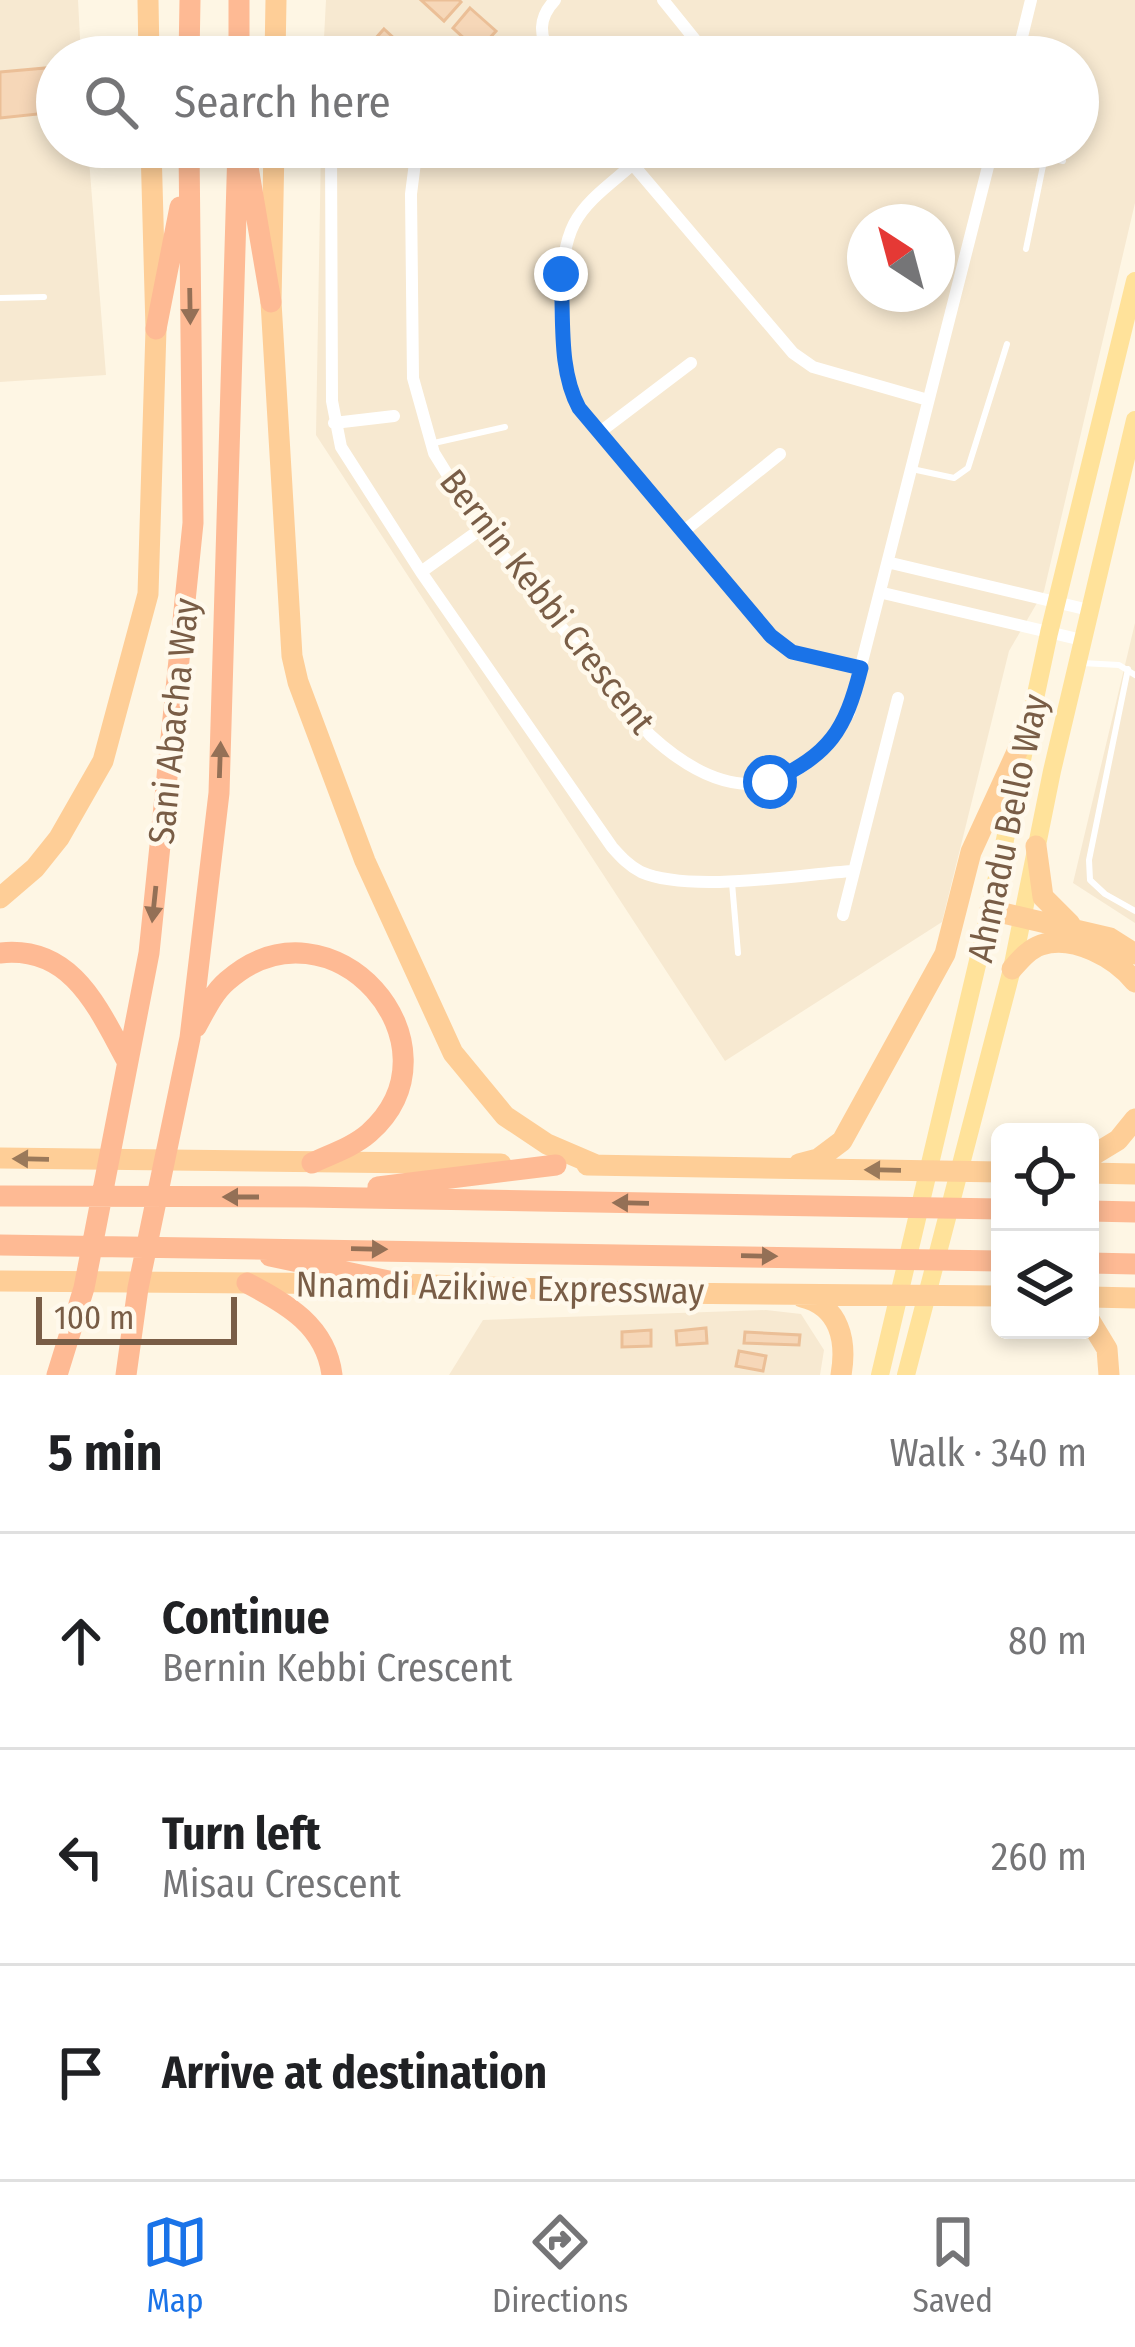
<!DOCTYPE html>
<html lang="en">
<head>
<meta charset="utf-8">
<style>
	body { margin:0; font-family:"Fira Sans Condensed",sans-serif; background:#f6f6f6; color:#202124 }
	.controls { position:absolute; right:36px; bottom:36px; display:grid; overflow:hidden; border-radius:18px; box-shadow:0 6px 18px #0003 }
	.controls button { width:108px; height:108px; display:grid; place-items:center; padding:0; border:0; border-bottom:3px solid #e0e0e0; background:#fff; color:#202124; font:60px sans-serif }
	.compass { position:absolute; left:847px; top:204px; width:108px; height:108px; border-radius:50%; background:#fff; box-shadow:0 6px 18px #0003; rotate:324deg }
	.scale { position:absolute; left:36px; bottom:30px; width:201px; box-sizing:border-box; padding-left:12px; border:6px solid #795d46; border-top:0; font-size:33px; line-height:42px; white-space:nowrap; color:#795d46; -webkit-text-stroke:9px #fff9ec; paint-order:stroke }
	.stop { position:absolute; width:36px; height:36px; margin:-27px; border:9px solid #1a73e8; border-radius:50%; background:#fff }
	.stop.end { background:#1a73e8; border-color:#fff; box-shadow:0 3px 12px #0008 }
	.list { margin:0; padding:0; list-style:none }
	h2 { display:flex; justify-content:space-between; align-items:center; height:156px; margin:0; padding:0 48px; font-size:51px }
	h2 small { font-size:39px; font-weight:400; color:#757577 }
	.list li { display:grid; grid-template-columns:78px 1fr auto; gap:36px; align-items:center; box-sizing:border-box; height:216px; padding:0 48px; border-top:3px solid #e0e0e0 }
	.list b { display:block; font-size:45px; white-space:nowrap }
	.list p { margin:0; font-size:39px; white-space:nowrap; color:#757577 }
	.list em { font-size:39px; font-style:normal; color:#757577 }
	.icon { flex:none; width:66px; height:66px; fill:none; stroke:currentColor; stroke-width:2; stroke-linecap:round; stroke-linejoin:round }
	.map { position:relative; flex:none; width:1135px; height:1375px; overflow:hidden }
	.search { position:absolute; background:#fff; box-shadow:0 6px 18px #0003; left:36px; right:36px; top:36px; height:132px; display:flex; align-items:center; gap:30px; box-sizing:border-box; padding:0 42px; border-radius:66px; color:#757577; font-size:45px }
	.sheet { height:804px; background:#fff }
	nav { display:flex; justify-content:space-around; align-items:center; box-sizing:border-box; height:168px; border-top:3px solid #e0e0e0; background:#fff; font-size:33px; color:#757577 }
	nav a { display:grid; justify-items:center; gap:6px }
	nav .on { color:#1a73e8 }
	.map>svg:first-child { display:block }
	.residential { fill:#f7e9d1; fill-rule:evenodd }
	.building { fill:#f6d7b8; stroke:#ebbf97; stroke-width:3 }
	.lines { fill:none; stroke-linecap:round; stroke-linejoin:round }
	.service { stroke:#fff; stroke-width:6 }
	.minor { stroke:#fff; stroke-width:12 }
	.primary { stroke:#ffe29a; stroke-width:18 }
	.trunk { stroke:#fece97; stroke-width:21 }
	.motorway { stroke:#feba94; stroke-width:21 }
	.oneway { fill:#947056 }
	.oneway2 { fill:#9a795a }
	.route { stroke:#1a73e8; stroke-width:15 }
	.labels { text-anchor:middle; stroke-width:9; stroke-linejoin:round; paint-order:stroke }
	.street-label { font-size:36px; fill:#795d46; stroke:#fff9ec }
</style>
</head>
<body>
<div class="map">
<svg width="1135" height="1375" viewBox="0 0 1135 1375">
	<rect width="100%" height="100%" fill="#fef6e4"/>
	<path class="residential" d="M0 0H78L81 57H57V147H88L106 375 0 382Z
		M326 0H1135V203L1044 591 1009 651 942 922 725 1061 316 435 321 147H1078V57H323ZM865 222H937V294H865Z
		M1135 623V923L1073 883Z
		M766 1310 801 1314 824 1350 820 1375H449L483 1320Z"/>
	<path class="building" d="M421 0H459L461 2 444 21Z
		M470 8 496 31 478 51 453 28Z
		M384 29 409 52 405 57H375L366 49Z
		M57 67V112L0 118V72Z
		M706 1328 707 1343 677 1345 676 1331Z
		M651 1330V1346L622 1347V1332Z
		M745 1332 800 1335 799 1345 744 1343Z
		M739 1351 766 1356 763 1371 736 1366Z"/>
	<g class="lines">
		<path class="service" d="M1009 147 1063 161
			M1026 249 1045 156
			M0 298 44 297
			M434 443 505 427
			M912 469 954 478 968 468 1007 344
			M1082 663 1119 665 1135 675
			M1128 669 1089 860 1090 880 1105 894 1135 911
			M732 883 738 953"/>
		<path class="minor" d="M663 0 709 57
			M550 57C540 35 537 19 555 0
			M1017 57 1031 0
			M331 147 332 401 341 447 421 572 612 847C621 857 629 866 641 872 689 893 797 875 852 871
			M417 147 411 194 413 378 434 453 481 529 650 735C724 803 794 804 849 713L993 147
			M618 147 793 353 813 367 928 400
			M633 164C613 182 586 200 574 224 553 265 558 368 579 408L771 636 792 652 861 668
			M334 423 394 416
			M600 432 691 363
			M684 531 780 454
			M891 563 1089 610
			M421 572 481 529
			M883 593 1082 640
			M843 915 898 698"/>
		<path class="primary" d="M880 1375 990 910 1049 633 1135 281
			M906 1375 1012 969 1052 771 1135 420"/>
		<path class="trunk" d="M148 0 149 57
			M275 57 276 0
			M274 147 271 302 292 656 298 682 365 861 453 1053 505 1116 547 1144 596 1165
			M1036 846 1043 897 1070 924
			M0 898 35 868 59 838 103 761 148 594 156 329 151 147
			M990 910 1110 938 1135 954
			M1012 969C1020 960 1029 949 1041 945 1073 934 1116 958 1135 982
			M1090 1157 1118 1140 1135 1119
			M0 1158 501 1164
			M799 1164 818 1159 842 1141 945 954 971 852 1027 730
			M587 1165 1000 1172
			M1090 1173 1135 1174
			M0 1281 403 1284 658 1293 1000 1296
			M802 1297C840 1306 847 1341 841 1375
			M1090 1297 1135 1298
			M1090 1321 1107 1349 1109 1375"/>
		<path class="motorway" d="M189 57 190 0
			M239 57V0
			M247 161 271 302
			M156 329 180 207
			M0 953C72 945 98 1008 127 1061
			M196 1027C205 1011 213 993 227 981 331 889 468 1045 369 1133 353 1147 331 1154 312 1163
			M378 1187 556 1165
			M0 1196 305 1197 1000 1209
			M1090 1211 1135 1212
			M0 1245 1000 1261
			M270 1256 403 1284
			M1090 1263 1135 1264
			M247 1283C287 1304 326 1326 332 1375
			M57 1375 84 1288 149 953 193 523 189 147
			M126 1375 138 1288 190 1038 219 793 238 147"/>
	</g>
	<defs><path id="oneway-solid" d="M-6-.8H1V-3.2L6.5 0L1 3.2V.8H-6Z" transform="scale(3)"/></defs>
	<g class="oneway">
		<use href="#oneway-solid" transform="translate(190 306) rotate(89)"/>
		<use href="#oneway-solid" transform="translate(220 760) rotate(-88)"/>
		<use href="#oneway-solid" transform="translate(154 904) rotate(96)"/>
		<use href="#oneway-solid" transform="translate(241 1197) rotate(-180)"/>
		<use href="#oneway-solid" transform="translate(631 1203) rotate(-179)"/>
		<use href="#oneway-solid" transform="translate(369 1249) rotate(1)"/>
		<use href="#oneway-solid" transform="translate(759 1256) rotate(1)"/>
	</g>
	<g class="oneway2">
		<use href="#oneway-solid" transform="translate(31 1159) rotate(-179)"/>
		<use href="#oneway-solid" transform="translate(883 1170) rotate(-179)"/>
	</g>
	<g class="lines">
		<path class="route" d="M561 274C564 318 558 369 579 408L771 636 792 652 861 668C845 731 830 754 770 782"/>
	</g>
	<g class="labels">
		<g class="street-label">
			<text transform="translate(548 601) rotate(52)" y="13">Bernin Kebbi Crescent</text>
			<text transform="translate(173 721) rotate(-84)" y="13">Sani Abacha Way</text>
			<text transform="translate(1007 828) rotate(-78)" y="13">Ahmadu Bello Way</text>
			<text transform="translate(500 1287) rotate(1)" y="13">Nnamdi Azikiwe Expressway</text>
		</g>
	</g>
</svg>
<div class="controls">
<button><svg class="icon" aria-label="locate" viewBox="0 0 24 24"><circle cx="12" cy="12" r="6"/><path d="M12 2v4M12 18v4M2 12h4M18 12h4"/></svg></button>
<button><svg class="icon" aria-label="layers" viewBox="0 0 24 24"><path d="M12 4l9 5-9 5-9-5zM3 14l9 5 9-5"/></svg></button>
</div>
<svg class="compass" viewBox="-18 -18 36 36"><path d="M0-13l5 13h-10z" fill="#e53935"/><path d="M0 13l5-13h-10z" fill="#757577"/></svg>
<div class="scale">100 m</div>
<div class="stop" style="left:770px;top:782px"></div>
<div class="stop end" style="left:561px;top:274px"></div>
<div class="search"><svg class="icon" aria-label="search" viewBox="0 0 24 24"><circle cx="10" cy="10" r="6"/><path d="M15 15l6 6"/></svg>Search here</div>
</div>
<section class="sheet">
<h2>5 min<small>Walk · 340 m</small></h2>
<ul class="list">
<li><svg class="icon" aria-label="ahead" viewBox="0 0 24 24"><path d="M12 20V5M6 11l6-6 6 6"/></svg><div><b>Continue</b><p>Bernin Kebbi Crescent</p></div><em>80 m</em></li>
<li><svg class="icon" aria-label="left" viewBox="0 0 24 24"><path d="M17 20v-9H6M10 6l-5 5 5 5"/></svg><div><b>Turn left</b><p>Misau Crescent</p></div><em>260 m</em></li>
<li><svg class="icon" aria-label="arrive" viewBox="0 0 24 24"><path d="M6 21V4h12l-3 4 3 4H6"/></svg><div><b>Arrive at destination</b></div></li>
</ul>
</section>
<nav>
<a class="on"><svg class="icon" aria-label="map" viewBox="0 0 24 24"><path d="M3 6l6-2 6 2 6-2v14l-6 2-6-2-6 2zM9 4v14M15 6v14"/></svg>Map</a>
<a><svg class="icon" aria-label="directions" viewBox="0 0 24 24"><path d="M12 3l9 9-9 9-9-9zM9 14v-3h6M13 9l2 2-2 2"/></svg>Directions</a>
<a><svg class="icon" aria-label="saved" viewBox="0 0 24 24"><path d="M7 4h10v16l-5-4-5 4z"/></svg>Saved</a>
</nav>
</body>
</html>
